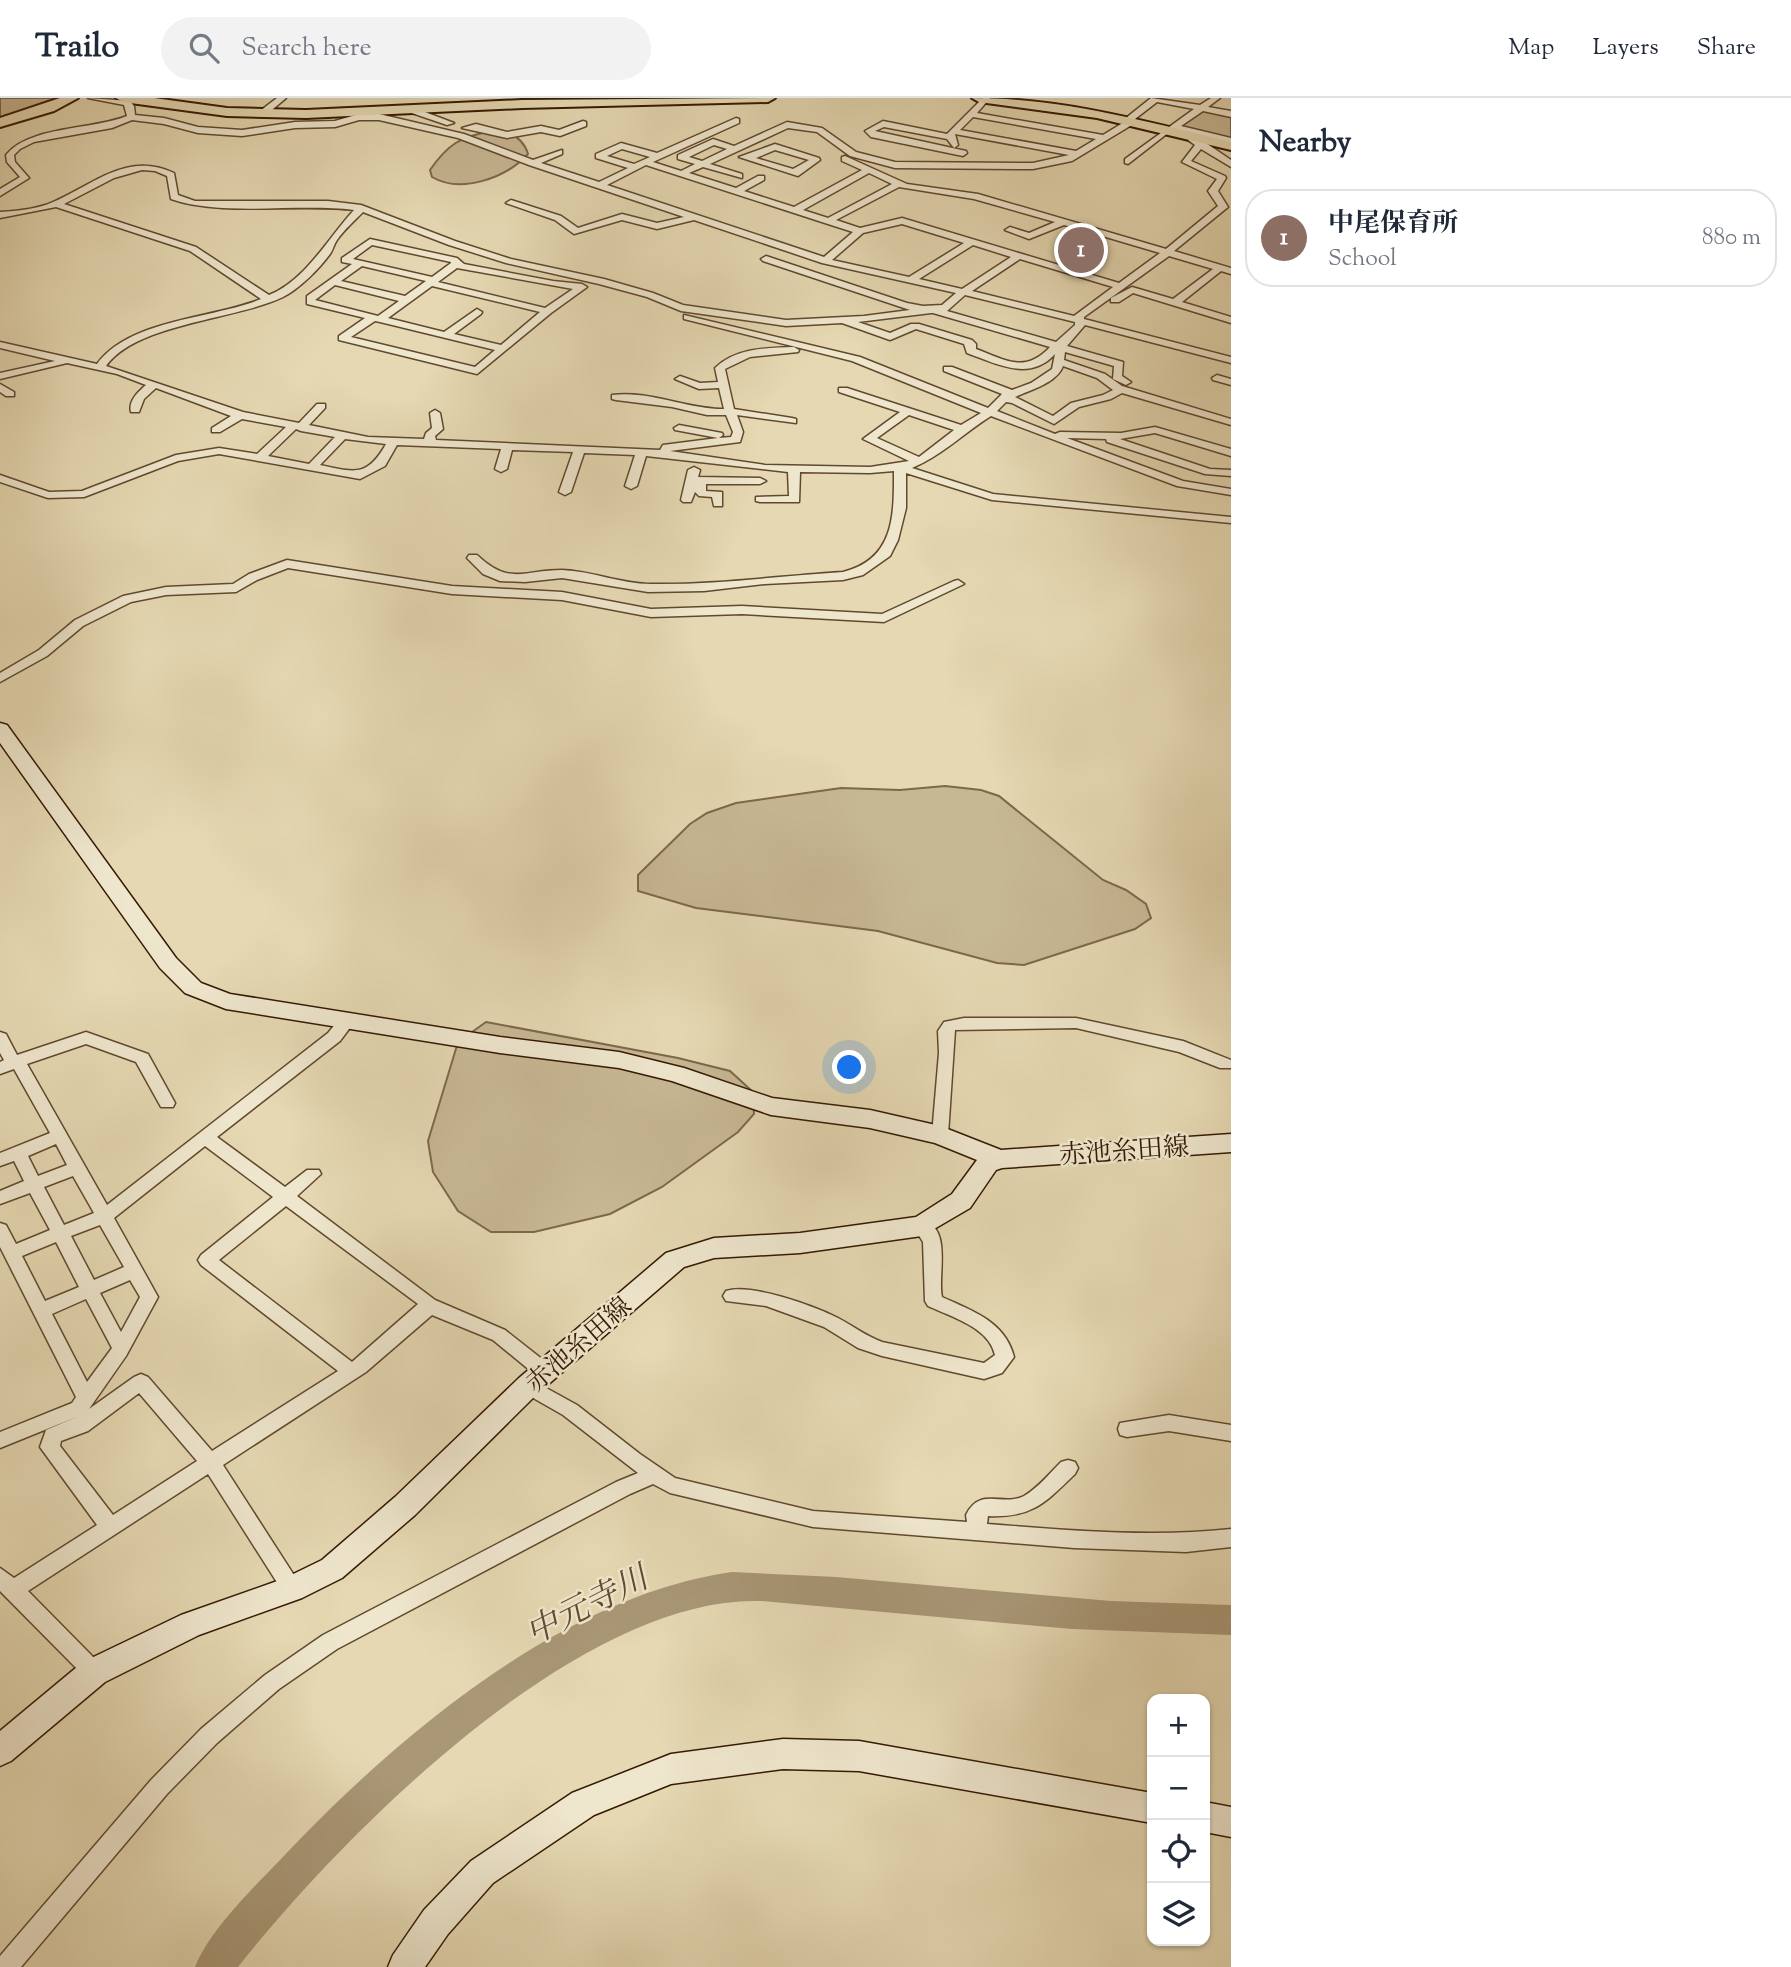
<!DOCTYPE html>
<html lang="en">
<head>
<meta charset="utf-8">
<style>
	body { margin:0; font-family:"Sorts Mill Goudy","Noto Serif JP",serif; background:#f2f2f3; color:#1f2937 }
	.controls { position:absolute; right:21px; bottom:21px; display:grid; overflow:hidden; border-radius:14px; box-shadow:0 2px 5px #0004 }
	.controls button { width:63px; height:63px; display:grid; place-items:center; padding:0; border:0; border-bottom:2px solid #e0e1e3; background:#fff; color:#1f2937; font:35px sans-serif }
	.you { position:absolute; left:850px; top:970px; width:24px; height:24px; margin:-18px; border:5px solid #fff; border-radius:50%; background:#1a73e8; box-shadow:0 0 0 10px #1a73e833 }
	.badge { display:grid; place-items:center; width:46px; height:46px; border-radius:50%; background:#8f2418; color:#fff; font-size:23px; font-weight:700 }
	.pin { position:absolute; translate:-50% -50%; border:4px solid #fff; box-shadow:0 2px 7px #0006 }
	.list { margin:0; padding:0; list-style:none }
	h2 { display:flex; justify-content:space-between; align-items:center; height:91px; margin:0; padding:0 28px; font-size:30px }
	h2 small { font-size:23px; font-weight:400; color:#747a83 }
	.list li { display:grid; grid-template-columns:46px 1fr auto; gap:21px; align-items:center; box-sizing:border-box; height:98px; margin:0 14px 14px; padding:0 14px; border:2px solid #e0e1e3; border-radius:28px }
	.list b { display:block; font-size:26px; white-space:nowrap }
	.list p { margin:0; font-size:23px; white-space:nowrap; color:#747a83 }
	.list em { font-size:23px; font-style:normal; color:#747a83 }
	.icon { flex:none; width:38px; height:38px; fill:none; stroke:currentColor; stroke-width:2; stroke-linecap:round; stroke-linejoin:round }
	.map { position:relative; flex:none; width:1231px; height:1869px; overflow:hidden }
	header { display:flex; align-items:center; gap:42px; box-sizing:border-box; height:98px; padding:0 35px; background:#fff; border-bottom:2px solid #e0e1e3 }
	header strong { font-size:33px }
	nav { display:flex; gap:38px; margin-inline-start:auto; font-size:24px }
	.search { width:490px; height:63px; background:#f2f2f3; display:flex; align-items:center; gap:18px; box-sizing:border-box; padding:0 24px; border-radius:38px; color:#747a83; font-size:26px }
	main { display:flex }
	aside { flex:1; background:#fff }
	.map>svg:first-child { display:block }
	.green { fill:#c7b894; stroke:#7e684b; stroke-width:2 }
	.lines { fill:none; stroke-linecap:round; stroke-linejoin:round }
	.river { fill:#a99776; fill-rule:evenodd }
	.street-casing { stroke:#61492e; stroke-width:3 }
	.secondary-casing { stroke:#351902; stroke-width:3 }
	.primary-casing { stroke:#351902; stroke-width:4 }
	.street { fill:#eee6cd; fill-rule:evenodd }
	.secondary { fill:#eee6cd; fill-rule:evenodd }
	.primary { fill:#e5d8b2; fill-rule:evenodd }
	.labels { text-anchor:middle; stroke-width:5; stroke-linejoin:round; paint-order:stroke }
	.street-label { font-size:26px; fill:#351902; stroke:#eee6cd }
	.near-water-label { font-size:33px; font-style:italic; fill:#634b30; stroke:#eee6cd }
</style>
</head>
<body>
<header>
<strong>Trailo</strong>
<div class="search"><svg class="icon" aria-label="search" viewBox="0 0 24 24"><circle cx="10" cy="10" r="6"/><path d="M15 15l6 6"/></svg>Search here</div>
<nav><a>Map</a><a>Layers</a><a>Share</a></nav>
</header>
<main>
<div class="map">
<svg width="1231" height="1869" viewBox="0 0 1231 1869">
	<rect width="100%" height="100%" fill="#e5d8b2"/>
	<filter id="stains"><feTurbulence type="fractalNoise" baseFrequency=".00286" numOctaves="4"/><feColorMatrix values="0 0 0 0 .2 0 0 0 0 .09 0 0 0 0 .02 0 0 0 .5 -.17"/></filter>
	<radialGradient id="worn" r=".72"><stop offset=".6" stop-color="#630" stop-opacity="0"/><stop offset="1" stop-color="#630" stop-opacity=".3"/></radialGradient>
	<path class="green" d="M0 0H58L41 9 0 21Z
		M1203 12 1231 16V41L1180 28Z
		M491 33C508 33 523 39 528 56 506 80 461 96 432 79L430 72C448 46 460 39 491 33Z
		M945 688 981 692 999 698 1103 782 1126 792 1146 806 1151 820 1135 831 1024 867 997 865 878 833 696 810 638 793V777L690 726 707 715 736 705 841 690 900 692Z
		M486 924 678 960 730 973 753 994 754 1016 738 1034 662 1089 610 1116 534 1134H491L458 1113 433 1074 428 1043 458 944Z"/>
	<g class="lines">
		<path class="river" d="M732 1474 836 1479 1111 1503 1231 1507V1537L1072 1531 761 1503C580 1497 344 1735 238 1869H195C210 1832 252 1791 280 1762 395 1640 561 1498 732 1474Z"/>
		<defs>
			<path id="street" d="M88 0 130 3 134 8 135 17 164 20 198 29 242 32 295 24 335 23 359 16H379L464 36 533 62 562 52V56L541 65 599 84 628 70 596 60V56L621 45 657 55 736 20 739 21V25L653 64 681 73 695 66 678 61V57L713 41 734 48 787 24 822 30 856 54 895 64 1033 65 1069 57 955 36 958 47 954 50 947 41 884 29 875 33 966 53 967 55 963 58 871 39 865 33 883 23 947 36 983 0H990L977 15 1103 37 1126 23V20L1151 0 1200 7 1211 0H1220L1208 9 1231 13V19L1203 13 1181 28 1231 40V46L1173 31 1128 66 1125 65V61L1194 11 1157 4 1135 21V25L1072 63 1033 71 895 70 850 58 817 34 788 30 710 66 742 76V80L703 69 689 75 736 90 758 78H764V82L744 93 794 109 862 72 842 63V59L845 58 907 86 978 96 1166 151 1218 108 1208 93 1217 81 1182 64 1195 47 1188 42 1197 39 1231 62V69L1201 51 1191 63 1225 78 1226 80 1218 93 1228 109 1174 153 1231 170V176L1221 173 1182 204 1231 219V225L1133 195 1119 204H1111V200L1132 189 1173 201 1213 171 1169 158 1084 219V221L1231 259V265L1085 227 1067 248 1123 264 1122 278 1131 284 1126 287 1113 281 1114 268 1065 254 1064 262 1105 276 1122 288 1231 321V327L1122 295 1111 301 1079 309 1054 326 1012 305 1006 304 997 313 1055 336 1060 334 1121 335 1155 329 1231 351V358L1155 335 1120 341 1210 371 1231 372V378L1205 376 1107 344 1106 341 1067 340 1183 383 1231 391V397L1177 388 991 318C964 335 941 358 912 370L993 396 1231 419V425L992 402 906 375V410L898 442 890 458 863 477 843 482 765 486 704 493 648 494 562 480 525 484 500 483 483 476 467 460 469 457H477C510 488 523 472 562 472 592 473 621 486 651 486 714 487 779 478 843 474 895 461 894 417 894 373L870 375 800 374 799 404H760L756 403V399L789 398 788 374 646 358 637 388 631 391 625 388 635 357 584 355 571 394 565 397 559 394 573 354 512 352 507 371 501 374 495 371 501 351 397 347 385 368 360 381 219 356 178 363 84 399 48 400 0 384V377L49 394 82 393 176 357 219 350 257 356 286 329 242 321 220 334H212V330L231 318 156 290 144 301 139 314H131C128 303 138 294 146 287L117 276 67 265 0 281V275L55 263 0 250V244L97 266C130 221 212 221 261 201L190 153 56 109 0 120V114C18 113 37 111 53 104 95 86 127 53 174 75L178 97 195 103H328L361 107 455 143 511 161 604 181 653 195 683 207 786 222 864 218 910 212 763 163 761 161 766 158 907 205 923 208 942 207 956 195 822 165 694 122 657 131 622 122 574 136 555 122 506 105 511 102 561 118 578 130 622 116 657 125 684 119 529 67 458 40 379 22H359L335 29 295 30 242 38 198 35 164 26 132 22 112 30 34 44 20 51 14 57 15 64 29 80 0 98V91L20 79 7 64 6 57C29 28 92 32 127 18L124 7ZM973 19 1096 41 1076 53 960 32ZM714 47 727 51 702 63 689 59ZM622 51 650 59 634 66 607 58ZM646 67 825 125 853 134 824 159 607 87ZM142 72 155 73 167 78 171 101C222 119 297 105 354 112 328 140 306 182 269 197L196 149 64 106 114 80ZM869 75 892 86 828 120 803 112ZM899 89 974 101 1055 124 1029 135 1010 129 1005 132 1029 141 1064 127 1091 135 1070 150V154H1076L1099 137 1160 155 1119 185 902 120 860 130 836 122ZM363 114 449 147 506 165 599 186 647 199 681 213 786 228 842 225 890 242 916 231 964 246 967 255C997 266 1030 284 1055 256L1052 271 1031 285 1012 292 952 269H944V273L1002 296 988 310 860 259 684 217V221L852 263 981 315 961 327 847 290H839V294L900 314 863 341 909 363 870 369 765 367 670 353 740 344 743 334 737 317 796 325V321L792 320 734 311 725 271 750 259 798 254 799 252 794 249C766 250 736 250 715 270L718 284 700 285 680 278 675 281 699 291 719 290 724 311C687 311 649 292 612 297V301L616 302 672 309 707 317H726L733 334 731 339 719 340 723 337 722 335 679 327 674 330 675 332 718 340 663 347 660 352 436 342 435 338 443 331 440 315 435 312 430 315 432 330 426 335 424 341 368 339 309 327 325 310V306H317L299 325 243 314 106 268C137 225 235 222 283 199 299 191 319 171 330 156 333 152 334 146 337 142 344 132 354 123 363 114ZM902 126 964 145 909 179 832 162 863 135ZM973 147 1011 159 962 191 919 181ZM1020 161 1113 189 1074 218 972 193ZM965 197 1075 224V227L1056 244 947 213ZM931 215H933L1050 249C1025 276 1005 262 976 251V246L972 242 919 226H911L890 235 858 224ZM1063 268 1097 280 1113 292 1103 297 1071 305 1053 318 1015 299C1030 292 1057 285 1063 268ZM909 317 954 332 919 359 877 340ZM296 331 301 333 335 339 309 366 268 358ZM345 341 386 346C367 380 354 374 320 367Z
				M277 0H286L266 17H260V13Z
				M403 8H409L454 25 447 27 403 12Z
				M583 23 586 24V28L560 38 541 34 507 40 462 30 476 26 507 34 541 28 559 32Z
				M775 46 819 60 820 62 798 78 739 59ZM775 52 809 62 793 71 756 60Z
				M370 141 457 160 464 166 553 183 582 186 587 189 551 215 477 276 339 242V238L365 220 307 206V198L352 166 342 164V160ZM372 147 451 164V165L432 179 353 161ZM362 168 426 183 405 198 341 183ZM457 170 573 191 545 210 438 184ZM335 187 399 203 378 218 315 202ZM432 188 540 214 501 247 454 236 481 216 482 214 477 211 444 234 388 220ZM375 223 380 224 495 252 475 269 351 239Z
				M1217 277 1231 281V287L1213 282 1212 280Z
				M0 286 14 294V298H6L0 294Z
				M694 369 700 372 698 379 760 380 766 383 760 386H706V393L722 394V408H714L712 399 699 398 695 394 691 404H683L681 402 688 372Z
				M287 462 452 488 562 494 651 511 742 508 882 516 954 483 958 482 964 486 884 524 742 516 651 519 562 502 452 496 288 470 257 482 236 494 166 497 131 504 83 528 47 558 0 584V575L39 552 75 522 123 498 166 489 233 486 249 476Z
				M347 918 355 923 340 943 217 1039 285 1089 307 1072H319L321 1076 297 1098 435 1202 505 1232 552 1269 554 1274 552 1279 545 1282 538 1279 493 1242 432 1217 366 1274 223 1367 299 1485 302 1491 299 1497 292 1500 285 1497 208 1376 28 1493 101 1567 104 1574 101 1581 94 1584 87 1581 0 1493V1470L14 1480 97 1427 40 1349 46 1332 79 1318 0 1350V1334L72 1305 76 1299 0 1149V1125L6 1127 16 1146 50 1132 30 1095 0 1106V1093L24 1083 14 1063 0 1068V1055L50 1035 14 971 0 976V964L4 962 0 955V934L6 936 17 957 86 934 148 956 175 1005 173 1009H161L136 964 86 946 27 966 107 1107 328 935 341 919ZM56 1046 67 1067 38 1078 28 1058ZM205 1048 273 1099 201 1157 198 1162 201 1167 338 1273 212 1353 148 1279 141 1276 134 1279 89 1311 126 1258 158 1199 114 1120ZM73 1078 94 1115 64 1127 44 1089ZM286 1108 418 1206 352 1264 219 1162ZM100 1127 124 1169 94 1182 71 1138ZM56 1144 79 1189 45 1203 22 1158ZM130 1182 140 1199 121 1234 100 1195ZM86 1201 112 1250 87 1284 52 1216ZM139 1295 197 1363 113 1417 60 1348 61 1343 88 1333Z
				M964 920H1076L1183 943 1231 962V970H1220L1179 954 1076 930 955 932 948 1037 946 1041H934L932 1037 939 955 938 933 944 924Z
				M922 1121C953 1131 937 1176 942 1199 972 1213 1005 1223 1014 1259L1002 1275 984 1281 882 1258 858 1250 824 1229 766 1208 726 1203 723 1198 726 1193C751 1185 814 1208 838 1220 853 1228 866 1238 882 1244L984 1265 995 1257C989 1229 951 1219 928 1208L925 1203 923 1144 913 1128 916 1123Z
				M528 1280 577 1307 640 1356 675 1380 813 1413 967 1424 966 1417C980 1388 1002 1409 1024 1398 1038 1390 1050 1375 1061 1364L1068 1362 1075 1364 1078 1370 1075 1376C1045 1405 1032 1420 988 1418L987 1426C1068 1432 1150 1440 1231 1431V1449L1186 1454 1074 1450 813 1429 670 1395 653 1386 630 1396 337 1551 279 1591 217 1645 167 1696 21 1869H0V1858L151 1682 201 1631 265 1577 323 1537 616 1384 638 1375 563 1317 521 1293 519 1288 521 1283Z
				M1169 1317 1231 1327V1343L1169 1333 1127 1339 1120 1337 1118 1331 1120 1325Z"/>
			<path id="secondary" d="M0 625 7 627 176 860 201 885 230 896 500 939 619 954 684 970 772 1000 870 1012 940 1028 1001 1052 1231 1036V1054L1002 1070 996 1072 970 1110 922 1138 800 1155 714 1160 684 1169 537 1296 415 1417 342 1480 302 1500 199 1537 105 1584 11 1663 0 1668V1633L83 1564 181 1517 283 1481 322 1462 395 1399 519 1280 666 1155 714 1140 800 1135 916 1119 952 1096 977 1062 935 1045 870 1030 771 1017 672 983 619 970 500 955 226 911 185 895 160 870 0 645Z
				M783 1641 859 1643 1152 1695V1725L859 1673 783 1671 671 1686 594 1717 493 1785 448 1836 425 1869H388L393 1857 424 1812 471 1763 572 1695 671 1656Z
				M1205 1704 1231 1709V1739L1205 1734Z"/>
			<path id="primary" d="M60 0H78L54 13 0 29V20Z
				M116 0H154L227 10 306 12 522 2 775 0 768 4 522 10 306 20 227 18 123 4Z
				M972 0C1061 0 1145 23 1231 44V52L1097 20 979 4Z"/>
		</defs>
		<use href="#street" class="street-casing"/>
		<use href="#secondary" class="secondary-casing"/>
		<use href="#primary" class="primary-casing"/>
		<use href="#street" class="street"/>
		<use href="#secondary" class="secondary"/>
		<use href="#primary" class="primary"/>
	</g>
	<g class="labels">
		<g class="street-label">
			<text transform="translate(1124 1052) rotate(-4)" y="9">赤池糸田線</text>
			<text transform="translate(578 1246) rotate(-41)" y="9">赤池糸田線</text>
		</g>
		<g class="near-water-label">
			<text transform="translate(586 1506) rotate(-27)" y="12">中元寺川</text>
		</g>
	</g>
	<rect width="100%" height="100%" filter="url(#stains)"/>
	<rect width="100%" height="100%" fill="url(#worn)"/>
</svg>
<div class="controls">
<button>+</button>
<button>−</button>
<button><svg class="icon" aria-label="locate" viewBox="0 0 24 24"><circle cx="12" cy="12" r="6"/><path d="M12 2v4M12 18v4M2 12h4M18 12h4"/></svg></button>
<button><svg class="icon" aria-label="layers" viewBox="0 0 24 24"><path d="M12 4l9 5-9 5-9-5zM3 14l9 5 9-5"/></svg></button>
</div>
<div class="you"></div>
<div class="pin badge" style="left:1081px;top:152px;background:#8d6e63">1</div>
</div>
<aside>
<h2>Nearby<small></small></h2>
<ul class="list">
<li><span class="badge" style="background:#8d6e63">1</span><div><b>中尾保育所</b><p>School</p></div><em>880 m</em></li>
</ul>
</aside>
</main>
</body>
</html>
